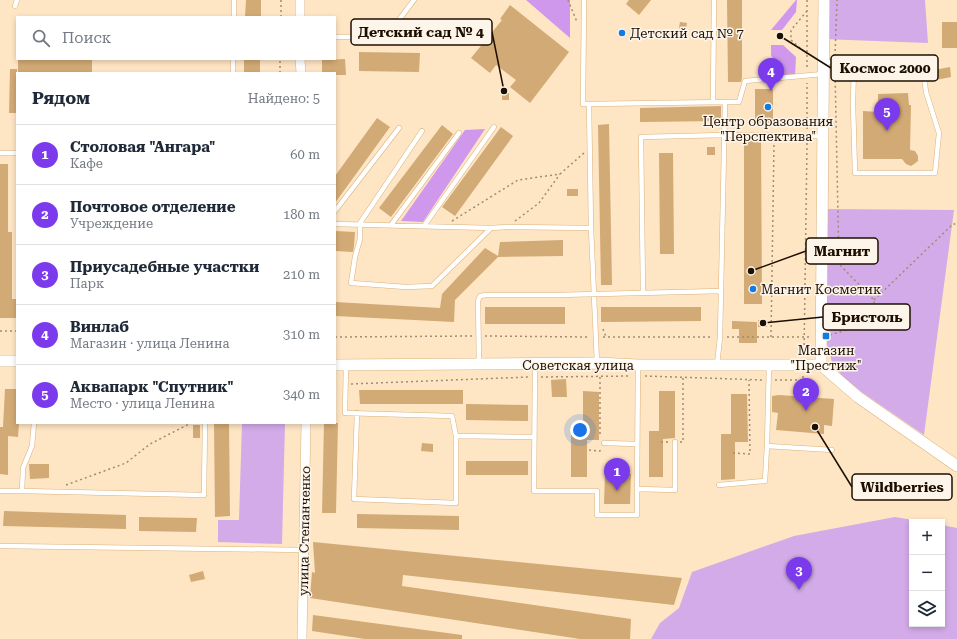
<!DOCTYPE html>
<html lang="ru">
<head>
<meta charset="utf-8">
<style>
	body { margin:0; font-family:"Roboto Serif",serif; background:#f2f2f3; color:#1f2937 }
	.controls { position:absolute; right:12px; bottom:12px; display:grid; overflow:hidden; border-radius:0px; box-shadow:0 2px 6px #0003 }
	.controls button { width:36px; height:36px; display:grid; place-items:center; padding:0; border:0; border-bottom:1px solid #e0e1e3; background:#fff; color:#1f2937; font:20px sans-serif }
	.you { position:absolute; left:580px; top:430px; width:14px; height:14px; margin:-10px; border:3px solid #fff; border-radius:50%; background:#1a73e8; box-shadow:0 0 0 6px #1a73e833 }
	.badge { display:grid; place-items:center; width:26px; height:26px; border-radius:50%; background:#7c3aed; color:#fff; font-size:13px; font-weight:700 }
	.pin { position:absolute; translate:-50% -33px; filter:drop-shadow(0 1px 2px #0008) }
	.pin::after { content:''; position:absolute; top:21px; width:14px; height:12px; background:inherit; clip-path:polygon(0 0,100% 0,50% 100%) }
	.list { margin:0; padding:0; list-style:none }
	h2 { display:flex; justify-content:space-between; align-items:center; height:52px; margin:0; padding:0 16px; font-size:17px }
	h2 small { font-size:13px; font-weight:400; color:#747a83 }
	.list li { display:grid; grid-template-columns:26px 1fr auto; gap:12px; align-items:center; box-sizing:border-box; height:60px; padding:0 16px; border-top:1px solid #e0e1e3 }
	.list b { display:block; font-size:15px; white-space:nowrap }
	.list p { margin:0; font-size:13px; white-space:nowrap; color:#747a83 }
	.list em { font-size:13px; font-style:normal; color:#747a83 }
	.icon { flex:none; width:22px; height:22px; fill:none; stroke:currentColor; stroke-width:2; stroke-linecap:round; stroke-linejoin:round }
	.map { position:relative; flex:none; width:957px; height:639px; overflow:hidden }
	.search { position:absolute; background:#fff; box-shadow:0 2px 6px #0003; left:16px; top:16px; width:320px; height:44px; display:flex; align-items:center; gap:10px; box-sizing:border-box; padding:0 14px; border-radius:0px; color:#747a83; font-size:15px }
	.panel { position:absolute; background:#fff; box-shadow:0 2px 6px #0003; left:16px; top:72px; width:320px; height:352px; border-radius:0px }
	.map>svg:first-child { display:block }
	.green { fill:#d3abe8 }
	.forest { fill:#d098ec }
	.building { fill:#d2aa75 }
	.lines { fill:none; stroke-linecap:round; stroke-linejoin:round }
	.service-casing { stroke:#dab27c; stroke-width:5.5 }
	.minor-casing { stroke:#dab27c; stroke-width:10 }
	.tertiary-casing { stroke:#dab27c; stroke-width:12 }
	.path { stroke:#a08c72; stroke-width:1.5; stroke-dasharray:2 3; stroke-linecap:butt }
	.service { stroke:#fff; stroke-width:4.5 }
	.minor { stroke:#fff; stroke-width:9 }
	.tertiary { stroke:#fff; stroke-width:11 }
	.poi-dot { fill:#117be3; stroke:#fdf5ea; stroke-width:1.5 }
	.labels { text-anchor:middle; stroke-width:3; stroke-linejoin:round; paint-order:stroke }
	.poi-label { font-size:13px; fill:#1d0f00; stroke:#fdf5ea; text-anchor:start }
	.street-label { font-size:13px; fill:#1d0f00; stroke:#fdf5ea }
	.leader { fill:none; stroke:#1d0f00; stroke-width:1.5 }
	.callout-dot { fill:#1d0f00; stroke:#fdf5ea; stroke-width:1.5 }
	.callout { fill:#fdf5ea; stroke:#1d0f00; stroke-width:1.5 }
	.callout-label { font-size:14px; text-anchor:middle; font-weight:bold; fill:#1d0f00 }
</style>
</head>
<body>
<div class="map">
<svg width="957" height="639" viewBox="0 0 957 639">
	<rect width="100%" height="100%" fill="#fee5c4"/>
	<path class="green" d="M823 0H925L928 43 822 39Z
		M822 209 954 210 924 435 853 386 842 376 832 362 827 344 824 297Z
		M242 423H285L282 544 218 542V520H239Z
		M895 517 924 522H912V624H942V525L957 528V639H651L660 623 679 608 692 572 794 536Z"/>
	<path class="forest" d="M526 0H570V38Z
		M796 0H797L796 12 782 30H771Z
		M771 45H783L796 57 795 76 783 77 771 55Z
		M485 129 423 222 401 221 465 130Z"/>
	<path class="building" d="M246 0H261V17H245Z
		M629 0H651L639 15 626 4Z
		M727 0H742V78L741 82H728Z
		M510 5 569 52 530 103 510 87 516 80 496 65 490 73 471 58 502 20 500 19Z
		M680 22 687 23 686 29 679 28Z
		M942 22H957V48H942Z
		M359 52 420 53 419 72 359 71Z
		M18 59H92V73H18Z
		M244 59H260V73H244Z
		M345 59 346 75H335V73H322V60Z
		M950 67 951 77 936 80 934 70Z
		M10 69H17V113H9Z
		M755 89H773V123H755Z
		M502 93H509V100H502Z
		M908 93 909 105H911L910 150 915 151 918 156V161L914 164 911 166 906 164 902 159H863V111L878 112V94Z
		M721 106V121L640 122V108Z
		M377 118 390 127 335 203V176Z
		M609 124 612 285H601L598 125Z
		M442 125 453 134 391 217 379 208Z
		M501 127 513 136 455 216 442 207Z
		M744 141H761L762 304H744Z
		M707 147H715V155H707Z
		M659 153H673L674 254H660Z
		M0 164H8V232H12V299H17V318H0Z
		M567 189H578V196H567Z
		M335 231 355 232 354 246 353 252 335 251Z
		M563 240V256L498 257 455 300 454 322 335 316V302L440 308 442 294 485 248 498 256 500 242Z
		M485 307H565V324H485Z
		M601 307H701V321L601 322Z
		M758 320H767V327H758Z
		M732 321 757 322V343H739V329H732Z
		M566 379 567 397H552L551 380Z
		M5 389H17V423H19L18 437 8 436V475L0 474V427H3Z
		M359 390H463V404H360Z
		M583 391 599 392V440H587V477H571V431L583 432Z
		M659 391H675V438L663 439V477H649V431H659Z
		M731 394H747L748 442H735V479L721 480V434H731Z
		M779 395 834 399 832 426 824 425V434L776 430 778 413 772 412V396Z
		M466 404 528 405V421L466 420Z
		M214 423H229L230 516 215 517Z
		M324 423H338L336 513H322Z
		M193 425H200V438H193Z
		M422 443 433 444V452L421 451Z
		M466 461H528V475H466Z
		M29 464H49V478L30 479Z
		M605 473 631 474 630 504H604Z
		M4 511 126 515V529L3 526Z
		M357 514 459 516V530L357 528Z
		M139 517 197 518 196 532 139 531Z
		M313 542 682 578 674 605 403 575 402 586 631 619 630 639H580L310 598 312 572 315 573Z
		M203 571 205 579 191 582 189 575Z
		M313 615 462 635V639H365L312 631Z"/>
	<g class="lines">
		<defs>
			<path id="service" d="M584 0 583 104H589L591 228 597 363
				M15 6 17 0
				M234 17V0
				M335 37 433 36
				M386 37 414 0
				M824 62 854 63
				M922 62 926 92 939 133 935 173H855L853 104 854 63Z
				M233 73V59
				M713 102 714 0
				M589 104 725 102
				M422 131 360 223V239L355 257 351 283 406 287 432 286 491 228
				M0 153H17
				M335 211 399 128
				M335 224 491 228 507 227 591 228
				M391 225 459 133
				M424 226 494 127
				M721 291 725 102H739L745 81 823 74
				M643 292 641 137 724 135 823 136
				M479 363 478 301 480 296 486 295H557L721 291 720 337 717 365
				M535 364 534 491H597V515H637V489
				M346 365 345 413 452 416 456 436 534 437
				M638 365 637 489 675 490V442
				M769 365 767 446 832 450
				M357 413 354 499 456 503V436
				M34 423 32 446 23 468 22 491 204 495 205 423
				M604 443 637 444
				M719 485 765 481 767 446
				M0 491H22
				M0 546 303 550"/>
			<path id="minor" d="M300 17V0
				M300 59 301 73
				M302 639 306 423"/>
			<path id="tertiary" d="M0 361H17
				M335 365 597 363 638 365H821
				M821 365 824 0
				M821 365 858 397 957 466"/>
		</defs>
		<use href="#service" class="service-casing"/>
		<use href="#minor" class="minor-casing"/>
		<use href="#tertiary" class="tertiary-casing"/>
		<path class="path" d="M568 0 577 22
			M807 0V69
			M807 11 791 30V40L807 54
			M281 17V0
			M835 56 837 0
			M280 73V59
			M807 129V83
			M452 221 518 180 560 174 584 153
			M515 221 539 203 560 174
			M874 300 953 224H957
			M603 329 606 337
			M0 331H17
			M830 335 862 325 865 316 874 309V300L839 264 835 70
			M485 336 589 337
			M335 337 473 336
			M603 337H713
			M727 337H811
			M771 337 774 143
			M804 355 807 143
			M645 376 763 380
			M541 377 631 376
			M600 377V437
			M775 380H803V374
			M351 384 529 377
			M661 442H668
			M680 442H683V376
			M589 450 600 451V447
			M733 453 750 454 749 380
			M66 485 126 463 150 444 191 423"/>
		<use href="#service" class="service"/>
		<use href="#minor" class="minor"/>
		<use href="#tertiary" class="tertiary"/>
	</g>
	<g class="poi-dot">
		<circle cx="622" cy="33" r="4"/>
		<circle cx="768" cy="107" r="4"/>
		<circle cx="753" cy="289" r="4"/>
		<rect x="822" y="332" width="8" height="8" rx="2"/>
	</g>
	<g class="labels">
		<g class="poi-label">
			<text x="630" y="38">Детский сад № 7</text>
			<text x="768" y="126" text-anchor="middle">Центр образования<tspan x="768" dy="15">"Перспектива"</tspan></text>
			<text x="761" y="294">Магнит Косметик</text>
			<text x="826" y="355" text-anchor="middle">Магазин<tspan x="826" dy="15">"Престиж"</tspan></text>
		</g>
		<g class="street-label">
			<text x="578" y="370">Советская улица</text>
			<text transform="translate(304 531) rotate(-89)" y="5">улица Степанченко</text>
		</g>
	</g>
	<path class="leader" d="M504 91L492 32M780 36L831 68M751 271L806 251M763 323L823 317M815 427L852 487"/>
	<g class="callout-dot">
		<circle cx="504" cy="91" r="4"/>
		<circle cx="780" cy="36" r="4"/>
		<circle cx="751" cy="271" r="4"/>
		<circle cx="763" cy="323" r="4"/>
		<circle cx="815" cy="427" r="4"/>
	</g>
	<g class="callout">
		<rect x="351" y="19" width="141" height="26" rx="4"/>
		<rect x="831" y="55" width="107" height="26" rx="4"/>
		<rect x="806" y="238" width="72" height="26" rx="4"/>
		<rect x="823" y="304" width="87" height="26" rx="4"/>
		<rect x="852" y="474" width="100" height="26" rx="4"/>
	</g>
	<g class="callout-label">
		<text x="421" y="37">Детский сад № 4</text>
		<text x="885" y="73">Космос 2000</text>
		<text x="842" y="256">Магнит</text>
		<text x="867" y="322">Бристоль</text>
		<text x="902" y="492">Wildberries</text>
	</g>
</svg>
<div class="controls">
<button>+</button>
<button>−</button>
<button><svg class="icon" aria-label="layers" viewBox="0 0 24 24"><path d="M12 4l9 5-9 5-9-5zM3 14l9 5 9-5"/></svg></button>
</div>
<div class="you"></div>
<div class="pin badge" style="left:617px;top:491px">1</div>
<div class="pin badge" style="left:806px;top:411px">2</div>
<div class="pin badge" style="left:799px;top:590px">3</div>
<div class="pin badge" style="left:771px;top:91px">4</div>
<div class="pin badge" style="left:887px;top:131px">5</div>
<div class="search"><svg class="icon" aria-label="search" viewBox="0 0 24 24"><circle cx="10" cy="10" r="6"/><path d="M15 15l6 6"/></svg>Поиск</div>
<section class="panel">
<h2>Рядом<small>Найдено: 5</small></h2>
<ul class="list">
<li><span class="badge">1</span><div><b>Столовая &quot;Ангара&quot;</b><p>Кафе</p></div><em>60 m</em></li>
<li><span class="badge">2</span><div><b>Почтовое отделение</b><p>Учреждение</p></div><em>180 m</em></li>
<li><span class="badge">3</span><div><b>Приусадебные участки</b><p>Парк</p></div><em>210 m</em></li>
<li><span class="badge">4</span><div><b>Винлаб</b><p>Магазин · улица Ленина</p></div><em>310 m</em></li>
<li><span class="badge">5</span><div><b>Аквапарк &quot;Спутник&quot;</b><p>Место · улица Ленина</p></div><em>340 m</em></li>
</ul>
</section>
</div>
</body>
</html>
